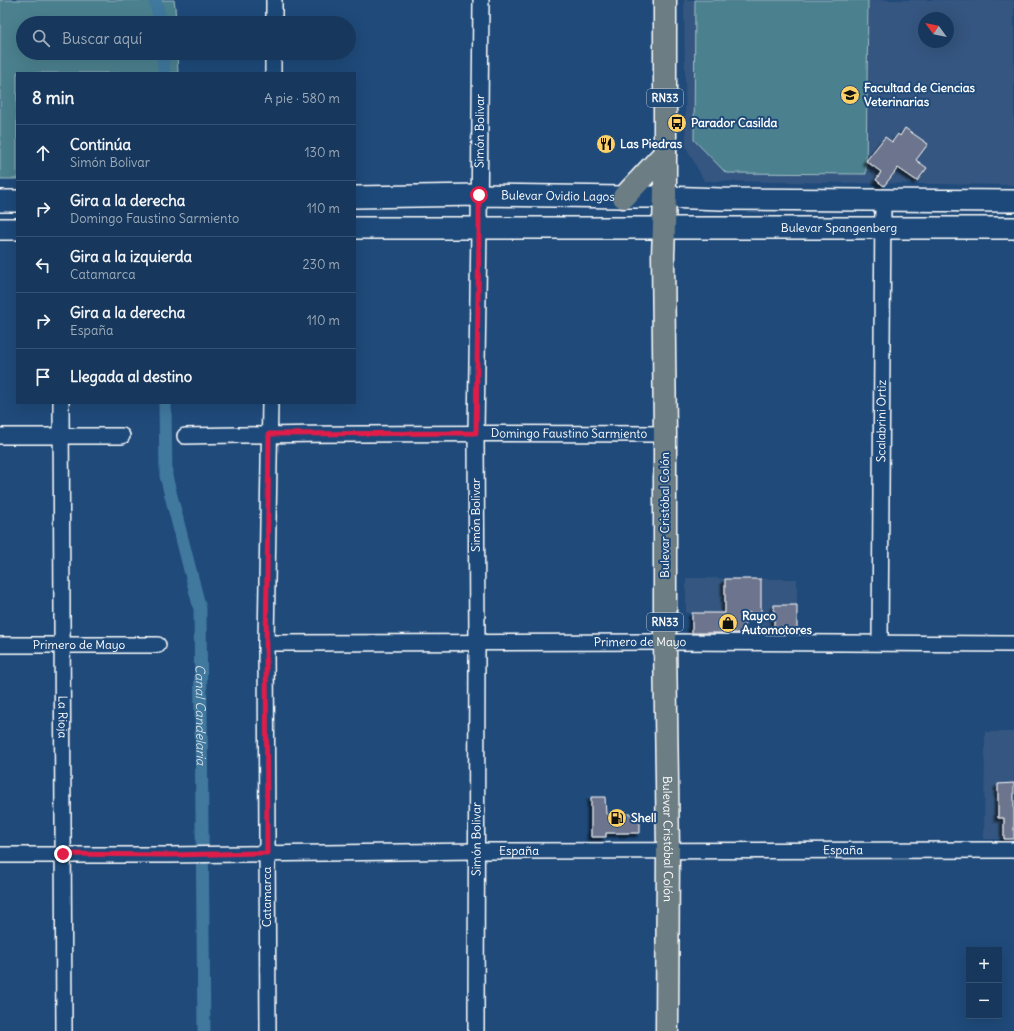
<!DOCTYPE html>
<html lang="es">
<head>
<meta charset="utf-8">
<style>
	body { margin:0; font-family:Delius,sans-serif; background:#203f62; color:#f1f3f6 }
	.controls { position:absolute; right:12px; bottom:12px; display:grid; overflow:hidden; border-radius:0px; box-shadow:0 4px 16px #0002 }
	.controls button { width:36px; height:36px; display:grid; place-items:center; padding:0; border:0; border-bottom:1px solid #365272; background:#17385c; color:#f1f3f6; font:20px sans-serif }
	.compass { position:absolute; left:918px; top:12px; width:36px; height:36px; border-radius:50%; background:#17385c; box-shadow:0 4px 16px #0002; rotate:303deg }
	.stop { position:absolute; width:12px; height:12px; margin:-9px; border:3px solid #e11d48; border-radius:50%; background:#fff }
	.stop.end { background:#e11d48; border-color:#fff; box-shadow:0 1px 4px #0008 }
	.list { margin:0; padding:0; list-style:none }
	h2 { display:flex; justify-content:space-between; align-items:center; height:52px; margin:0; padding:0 16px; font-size:17px }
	h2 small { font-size:13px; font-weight:400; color:#9eacbb }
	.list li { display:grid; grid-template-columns:26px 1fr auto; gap:12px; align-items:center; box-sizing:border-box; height:56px; padding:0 16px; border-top:1px solid #365272 }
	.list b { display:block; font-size:15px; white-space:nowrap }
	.list p { margin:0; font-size:13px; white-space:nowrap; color:#9eacbb }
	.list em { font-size:13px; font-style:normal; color:#9eacbb }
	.icon { flex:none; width:22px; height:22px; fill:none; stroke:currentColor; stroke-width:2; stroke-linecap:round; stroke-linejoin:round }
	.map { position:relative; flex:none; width:1014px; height:1031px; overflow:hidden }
	.search { position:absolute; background:#17385c; box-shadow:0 4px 16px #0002; left:16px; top:16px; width:340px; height:44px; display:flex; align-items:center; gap:10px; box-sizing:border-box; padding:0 14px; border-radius:22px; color:#9eacbb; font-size:15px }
	.panel { position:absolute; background:#17385c; box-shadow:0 4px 16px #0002; left:16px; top:72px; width:340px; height:332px; border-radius:0px }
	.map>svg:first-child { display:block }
	.built { fill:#365780; fill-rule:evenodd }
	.green { fill:#4b808e; stroke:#a5c0c6 }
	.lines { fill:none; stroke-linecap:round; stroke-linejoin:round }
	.canal { stroke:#41789e; stroke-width:13 }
	.building { fill:#6c758d; stroke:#fff; filter:url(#shadow) }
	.street-casing { stroke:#fff; stroke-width:18 }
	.secondary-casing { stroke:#fff; stroke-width:24 }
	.highway-casing { stroke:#fff; stroke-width:25 }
	.street { stroke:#1f4a7a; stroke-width:15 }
	.secondary { stroke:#1f4a7a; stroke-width:21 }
	.highway { stroke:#6c7e84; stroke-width:22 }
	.route { stroke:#e11d48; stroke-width:5 }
	.labels { text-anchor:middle; stroke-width:4; stroke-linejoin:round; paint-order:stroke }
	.shield { fill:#1f4a7a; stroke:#bcc9d7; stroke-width:1 }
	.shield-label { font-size:11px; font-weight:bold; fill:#fff }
	.poi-label { font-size:12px; font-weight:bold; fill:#fff; stroke:#1f4a7a; text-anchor:start }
	.street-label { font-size:12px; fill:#fff; stroke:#1f4a7a }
	.water-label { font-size:13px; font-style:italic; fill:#d0dde7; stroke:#1f4a7a }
</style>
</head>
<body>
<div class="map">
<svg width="1014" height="1031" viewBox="0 0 1014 1031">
	<defs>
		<filter id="shadow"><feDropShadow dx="-3.5" dy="3.5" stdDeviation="1" flood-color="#0009"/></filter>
	</defs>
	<rect width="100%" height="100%" fill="#1f4a7a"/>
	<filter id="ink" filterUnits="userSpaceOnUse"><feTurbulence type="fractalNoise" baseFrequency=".025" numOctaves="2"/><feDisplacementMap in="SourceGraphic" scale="8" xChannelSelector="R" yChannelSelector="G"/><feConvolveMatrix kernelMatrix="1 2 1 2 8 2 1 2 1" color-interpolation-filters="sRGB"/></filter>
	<g filter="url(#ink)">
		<path class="built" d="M684 0H1014V185L704 181 686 147ZM924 18H948V42H924Z
			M686 578 797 579V633H761L760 613H686Z
			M985 732H1014V839H984Z"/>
		<path class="green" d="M0 0H174L175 6 176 23H23V53H177L178 73H17V179H0Z
			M695 0H868L866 174 726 173 694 140Z"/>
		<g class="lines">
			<g class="canal">
				<path d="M155 0 161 23"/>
				<path d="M163 53 164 73"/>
				<path id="s1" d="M165 403 166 476 200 609 204 1031"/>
			</g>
		</g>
		<path class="building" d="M905 128 928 144 916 160 927 168 917 181 898 168 884 186 876 180 881 172 866 161 885 137 892 142 898 134 900 136Z
			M725 579H761V613H745V633H692V613H725Z
			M774 605H797V630H774Z
			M1014 783V839H1004V818H998V784Z
			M591 797H605L606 814H640V833H606V837H591Z"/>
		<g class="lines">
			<defs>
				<g id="street">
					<path d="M274 23V0"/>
					<path d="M273 73V53"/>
					<path id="s2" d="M61 403 64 1031"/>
					<path d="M0 436H122"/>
					<path id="s3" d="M185 436C345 433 505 433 665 434"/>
					<path id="s4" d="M266 643 665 642 1014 644"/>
					<path id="s5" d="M880 643 883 200"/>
					<path id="s6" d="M0 645H158"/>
					<path id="s7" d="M0 855H169L477 851 1014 850"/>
					<path d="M268 1031 266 643 270 403"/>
					<path id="s8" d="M476 1031 477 643 476 433 479 228 481 0"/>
				</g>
				<g id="secondary">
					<path id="s9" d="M355 197 479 195 624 197H665L721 199 1014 201"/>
					<path d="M0 201H17"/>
					<path id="s10" d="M355 228H1014"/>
					<path d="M0 229H17"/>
				</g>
				<g id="highway">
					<path id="s11" d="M665 0V197C664 216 664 236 663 255L665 434V642L668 851 667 1031"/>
					<path d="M624 197 665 153"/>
				</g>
			</defs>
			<use href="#street" class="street-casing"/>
			<use href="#secondary" class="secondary-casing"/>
			<use href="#highway" class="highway-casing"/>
			<use href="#street" class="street"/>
			<use href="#secondary" class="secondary"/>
			<use href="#highway" class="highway"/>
		</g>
	</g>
	<g class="lines" filter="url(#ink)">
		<path class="route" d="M63 854 169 855 267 853 266 644 269 434 476 433 479 228V195"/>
	</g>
	<defs>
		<symbol id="university-disc" viewBox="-11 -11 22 22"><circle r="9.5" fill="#ffd166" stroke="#1f4a7a"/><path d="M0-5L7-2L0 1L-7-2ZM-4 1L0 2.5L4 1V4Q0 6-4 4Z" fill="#111"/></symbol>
		<symbol id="bus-disc" viewBox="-11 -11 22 22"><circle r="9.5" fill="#ffd166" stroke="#1f4a7a"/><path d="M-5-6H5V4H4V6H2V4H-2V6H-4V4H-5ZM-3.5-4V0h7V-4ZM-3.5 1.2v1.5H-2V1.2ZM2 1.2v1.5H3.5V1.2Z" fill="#111"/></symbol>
		<symbol id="restaurant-disc" viewBox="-11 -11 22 22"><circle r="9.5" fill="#ffd166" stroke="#1f4a7a"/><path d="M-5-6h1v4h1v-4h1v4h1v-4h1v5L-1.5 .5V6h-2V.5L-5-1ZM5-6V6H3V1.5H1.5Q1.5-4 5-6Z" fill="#111"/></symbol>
		<symbol id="shop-disc" viewBox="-11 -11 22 22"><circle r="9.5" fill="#ffd166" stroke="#1f4a7a"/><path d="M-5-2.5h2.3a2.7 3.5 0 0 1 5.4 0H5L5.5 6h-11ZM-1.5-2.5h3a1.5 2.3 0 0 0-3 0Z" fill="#111"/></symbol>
		<symbol id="fuel-disc" viewBox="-11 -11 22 22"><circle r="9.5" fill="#ffd166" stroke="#1f4a7a"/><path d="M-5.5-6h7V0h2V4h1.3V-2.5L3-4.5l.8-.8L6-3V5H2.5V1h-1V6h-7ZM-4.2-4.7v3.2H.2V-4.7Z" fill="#111"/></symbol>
	</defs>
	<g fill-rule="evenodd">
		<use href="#university-disc" x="839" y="84" width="22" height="22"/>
		<use href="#bus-disc" x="666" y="112" width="22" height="22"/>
		<use href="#restaurant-disc" x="595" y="133" width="22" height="22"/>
		<use href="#shop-disc" x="717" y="612" width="22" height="22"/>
		<use href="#fuel-disc" x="606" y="807" width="22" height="22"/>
	</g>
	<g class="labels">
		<g class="shield">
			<rect x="647" y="89" width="36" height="18" rx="3"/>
			<rect x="647" y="613" width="36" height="18" rx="3"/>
		</g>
		<g class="shield-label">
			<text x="665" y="102">RN33</text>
			<text x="665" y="626">RN33</text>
		</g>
		<g class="poi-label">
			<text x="864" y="92">Facultad de Ciencias<tspan x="864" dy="14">Veterinarias</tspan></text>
			<text x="691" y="127">Parador Casilda</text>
			<text x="620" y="148">Las Piedras</text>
			<text x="742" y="620">Rayco<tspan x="742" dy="14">Automotores</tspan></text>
			<text x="631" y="822">Shell</text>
		</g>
		<g class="street-label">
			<text dy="4" stroke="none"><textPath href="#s8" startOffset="900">Simón Bolivar</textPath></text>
			<text dy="4" stroke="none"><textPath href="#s9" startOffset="203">Bulevar Ovidio Lagos</textPath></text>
			<text dy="4" stroke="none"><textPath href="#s10" startOffset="484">Bulevar Spangenberg</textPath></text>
			<text dy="4" stroke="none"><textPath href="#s5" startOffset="222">Scalabrini Ortiz</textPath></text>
			<text dy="4" stroke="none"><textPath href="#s3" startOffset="384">Domingo Faustino Sarmiento</textPath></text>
			<text transform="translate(476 515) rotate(-90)" y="4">Simón Bolivar</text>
			<text transform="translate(665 515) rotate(-90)" y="4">Bulevar Cristóbal Colón</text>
			<text dy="4" stroke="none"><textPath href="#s4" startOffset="374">Primero de Mayo</textPath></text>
			<text dy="4" stroke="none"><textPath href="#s6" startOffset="79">Primero de Mayo</textPath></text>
			<text dy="4" stroke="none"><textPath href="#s2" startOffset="314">La Rioja</textPath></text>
			<text dy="4" stroke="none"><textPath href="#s8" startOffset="192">Simón Bolivar</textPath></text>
			<text dy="4" stroke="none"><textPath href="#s11" startOffset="839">Bulevar Cristóbal Colón</textPath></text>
			<text dy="4" stroke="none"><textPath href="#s7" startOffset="843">España</textPath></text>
			<text dy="4" stroke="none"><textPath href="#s7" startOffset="519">España</textPath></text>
			<text transform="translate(267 897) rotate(-90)" y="4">Catamarca</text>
		</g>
		<g class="water-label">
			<text dy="5" stroke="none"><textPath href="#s1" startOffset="316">Canal Candelaria</textPath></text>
		</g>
	</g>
</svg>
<div class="controls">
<button>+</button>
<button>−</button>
</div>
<svg class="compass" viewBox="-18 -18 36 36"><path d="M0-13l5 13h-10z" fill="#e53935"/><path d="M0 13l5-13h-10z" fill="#9eacbb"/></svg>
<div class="stop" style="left:479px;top:195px"></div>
<div class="stop end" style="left:63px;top:854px"></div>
<div class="search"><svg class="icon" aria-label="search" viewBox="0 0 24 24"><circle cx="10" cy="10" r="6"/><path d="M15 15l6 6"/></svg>Buscar aquí</div>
<section class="panel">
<h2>8 min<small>A pie · 580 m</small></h2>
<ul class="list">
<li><svg class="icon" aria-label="ahead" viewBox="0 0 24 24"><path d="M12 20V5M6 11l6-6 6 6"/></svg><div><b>Continúa</b><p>Simón Bolivar</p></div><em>130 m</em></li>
<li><svg class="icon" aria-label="right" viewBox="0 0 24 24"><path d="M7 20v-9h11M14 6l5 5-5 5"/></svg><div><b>Gira a la derecha</b><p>Domingo Faustino Sarmiento</p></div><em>110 m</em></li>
<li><svg class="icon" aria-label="left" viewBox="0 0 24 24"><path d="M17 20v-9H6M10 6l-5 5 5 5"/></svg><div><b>Gira a la izquierda</b><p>Catamarca</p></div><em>230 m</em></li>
<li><svg class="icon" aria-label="right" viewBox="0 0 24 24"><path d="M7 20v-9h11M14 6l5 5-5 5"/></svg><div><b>Gira a la derecha</b><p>España</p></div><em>110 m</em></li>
<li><svg class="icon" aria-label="arrive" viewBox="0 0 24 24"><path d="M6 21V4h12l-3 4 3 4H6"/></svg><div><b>Llegada al destino</b></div></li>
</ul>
</section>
</div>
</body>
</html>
